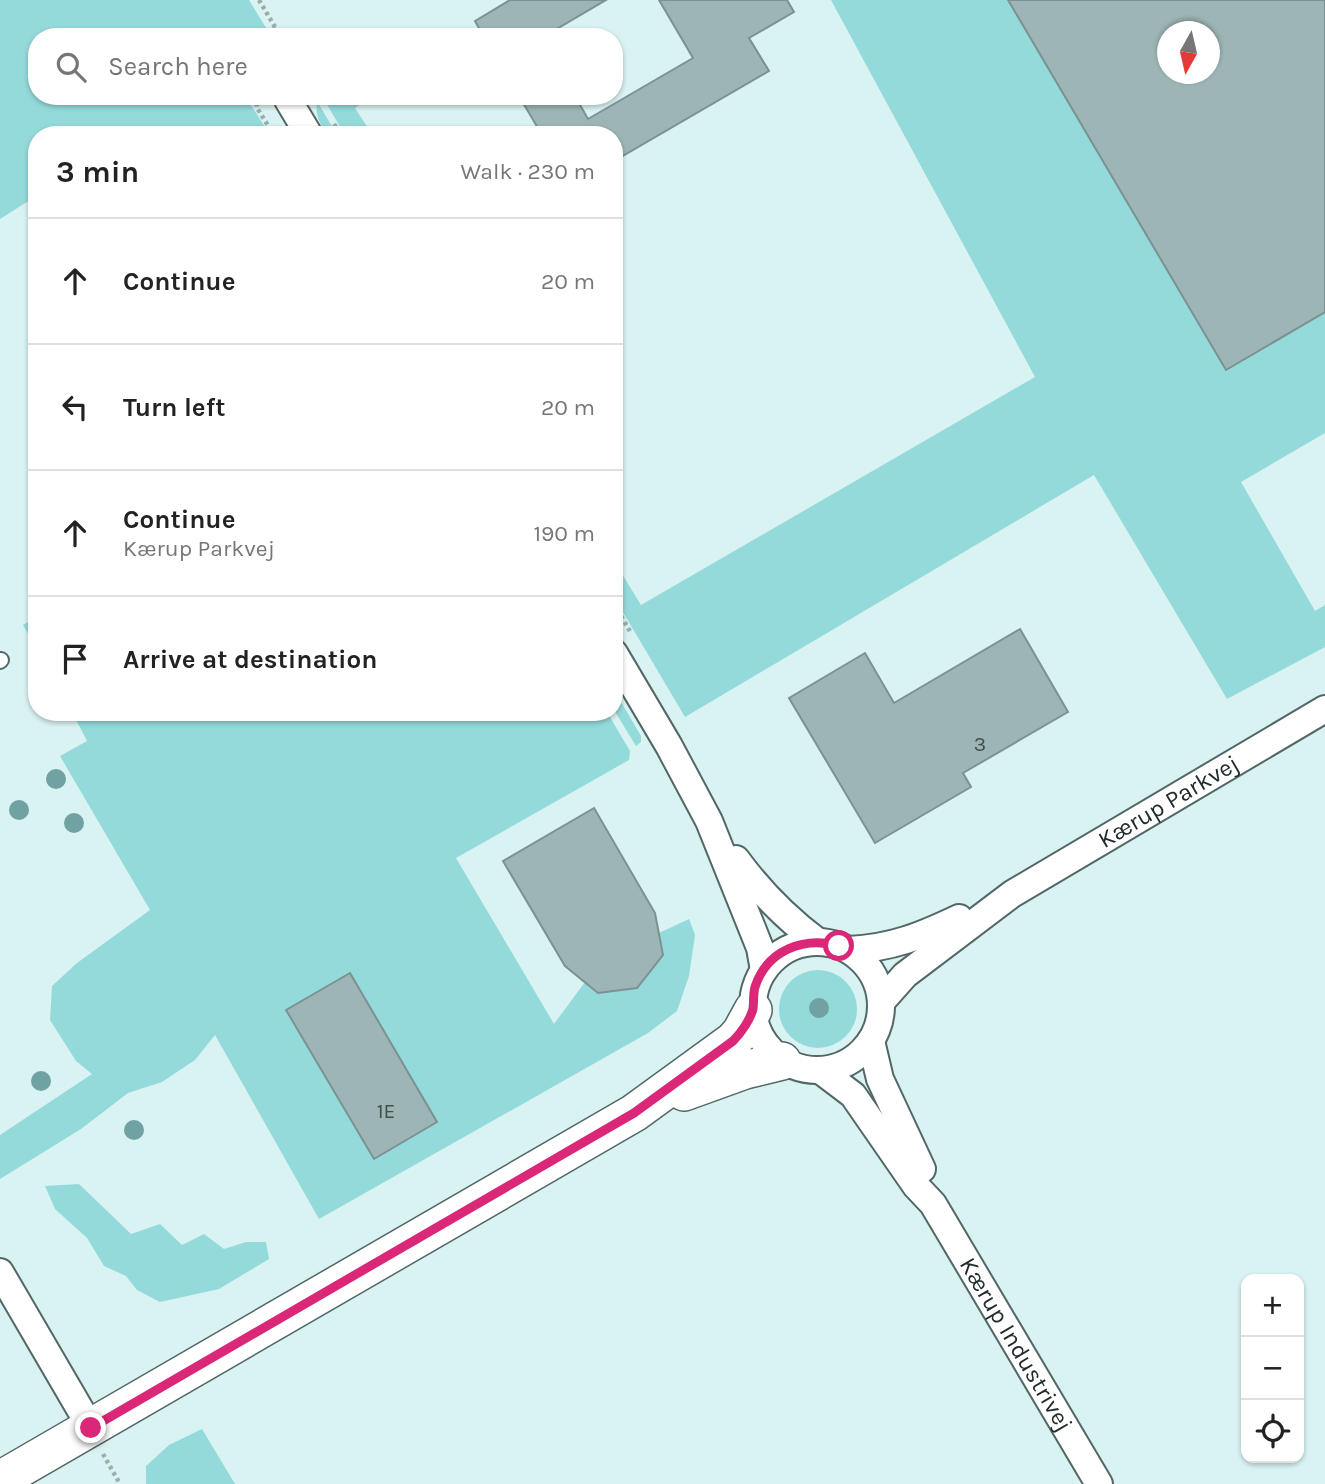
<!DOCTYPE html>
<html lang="en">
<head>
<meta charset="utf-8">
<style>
	body { margin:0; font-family:Karla,sans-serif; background:#f6f6f6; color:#222 }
	.controls { position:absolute; right:21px; bottom:21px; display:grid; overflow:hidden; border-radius:14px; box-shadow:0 2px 5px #0004 }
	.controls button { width:63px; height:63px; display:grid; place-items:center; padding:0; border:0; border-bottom:2px solid #e0e0e0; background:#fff; color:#222; font:35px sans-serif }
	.compass { position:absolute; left:1157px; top:21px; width:63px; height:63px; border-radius:50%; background:#fff; box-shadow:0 2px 5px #0004; rotate:188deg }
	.stop { position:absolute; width:21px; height:21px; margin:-16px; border:5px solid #db2777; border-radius:50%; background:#fff }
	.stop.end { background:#db2777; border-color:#fff; box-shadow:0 2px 7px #0008 }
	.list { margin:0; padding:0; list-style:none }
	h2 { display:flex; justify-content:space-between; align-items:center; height:91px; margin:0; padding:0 28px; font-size:30px }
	h2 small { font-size:23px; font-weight:400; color:#767676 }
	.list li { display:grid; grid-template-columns:46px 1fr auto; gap:21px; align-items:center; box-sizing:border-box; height:126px; padding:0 28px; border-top:2px solid #e0e0e0 }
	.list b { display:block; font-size:26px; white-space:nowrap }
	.list p { margin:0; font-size:23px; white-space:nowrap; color:#767676 }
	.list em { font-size:23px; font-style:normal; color:#767676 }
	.icon { flex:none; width:38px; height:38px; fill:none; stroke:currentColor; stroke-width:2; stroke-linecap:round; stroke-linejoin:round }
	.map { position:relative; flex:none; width:1325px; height:1484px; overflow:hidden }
	.search { position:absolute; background:#fff; box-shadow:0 2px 5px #0004; left:28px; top:28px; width:595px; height:77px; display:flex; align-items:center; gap:18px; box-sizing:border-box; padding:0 24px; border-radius:28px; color:#767676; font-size:26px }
	.panel { position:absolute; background:#fff; box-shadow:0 2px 5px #0004; left:28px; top:126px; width:595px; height:595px; border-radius:28px }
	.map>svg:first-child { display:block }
	.green { fill:#95dadb }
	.building { fill:#9db5b5; stroke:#7b9292; stroke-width:2; fill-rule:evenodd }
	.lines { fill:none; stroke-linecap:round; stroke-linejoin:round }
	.lane-casing { stroke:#526767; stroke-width:18 }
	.street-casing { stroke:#526767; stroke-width:30 }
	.secondary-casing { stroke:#526767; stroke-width:40 }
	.path { stroke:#9aaeae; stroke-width:4.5; stroke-dasharray:3.5 3.5; stroke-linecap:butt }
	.lane { stroke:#fff; stroke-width:14 }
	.street { stroke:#fff; stroke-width:26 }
	.secondary { stroke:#fff; stroke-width:37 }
	.tree { fill:#70a2a3 }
	.route { stroke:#db2777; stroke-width:9 }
	.labels { text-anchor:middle; stroke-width:5; stroke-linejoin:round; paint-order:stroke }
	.number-label { font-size:21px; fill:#414e4e }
	.street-label { font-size:24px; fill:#222b2c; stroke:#eafefe }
</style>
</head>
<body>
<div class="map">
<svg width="1325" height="1484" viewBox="0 0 1325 1484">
	<rect width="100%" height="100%" fill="#d9f2f2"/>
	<path class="green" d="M0 0H249L268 31 266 37H37V96H250L249 102 270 135H37V204L27 202 0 219Z
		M831 0H1008L1225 369 1325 312V433L1241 482 1315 611 1325 605V647L1227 699 1094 475 685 717 614 597V561L641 605 1035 377Z
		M326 96H372L355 108 368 128 391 135H345L323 98Z
		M317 101 337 135H327C320 123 315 116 317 101Z
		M37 617V649L23 625Z
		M614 690 641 736V742L636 746 614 710Z
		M72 712H607L630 751 629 760 456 858 554 1024 585 982 663 955 659 933 689 919 695 935 689 976 677 1011 648 1033 319 1219 215 1035 195 1060 162 1082 128 1093 81 1129 0 1179V1135L92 1074 76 1061 50 1020 52 986 77 963 150 910 60 756 87 741Z
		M779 1009a39 39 0 1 1 78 0a39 39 0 1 1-78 0Z
		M79 1184 131 1234 160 1224 182 1245 204 1234 224 1249 246 1242H266L269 1259 219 1289 160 1302 137 1290 126 1276 104 1266 87 1238 55 1209 45 1186Z
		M202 1429 235 1484H146V1466L169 1445Z"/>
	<path class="building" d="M510 0H606L543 37H484L475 21Z
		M659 0H787L794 12 749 38 769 71 614 161V135H542L519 96H575L588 119 693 58Z
		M1008 0H1325V312L1226 370ZM1168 32H1210V74H1168Z
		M1020 629 1068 712 963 773 971 787 875 843 789 698 865 653 894 703Z
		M594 808 655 913 663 955 637 988 598 993 565 966 503 861Z
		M350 973 437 1122 374 1159 286 1010Z"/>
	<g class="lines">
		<defs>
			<path id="lane" d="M0 661 1 660"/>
			<g id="street">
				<path d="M288 100 309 135"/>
				<path d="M614 653 669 746 709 821 760 948 764 970"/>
				<path d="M736 859C760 892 786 918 818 942"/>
				<circle cx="817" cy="1006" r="64"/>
				<path d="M849 950C892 948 921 936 959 918"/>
				<path id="s1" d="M881 1002 905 975 1012 894 1325 709"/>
				<path d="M871 1041 880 1079 922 1169"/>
				<path id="s2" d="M820 1070 853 1095 916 1186 933 1204 1099 1484"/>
				<path d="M0 1272 91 1428"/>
			</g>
			<path id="secondary" d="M684 1092 745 1070 782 1061
				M0 1480 634 1113 733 1041 741 1032 753 1010"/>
		</defs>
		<use href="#lane" class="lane-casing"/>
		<use href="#street" class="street-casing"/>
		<use href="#secondary" class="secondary-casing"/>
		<path class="path" d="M259 0 275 27
			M271 37 275 27 280 37
			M256 96 257 108 274 135
			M334 124 341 135
			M614 604 631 633
			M103 1454 120 1484"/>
		<use href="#lane" class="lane"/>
		<use href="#street" class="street"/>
		<use href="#secondary" class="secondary"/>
	</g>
	<g class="tree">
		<circle cx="56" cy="779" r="10"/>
		<circle cx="19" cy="810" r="10"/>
		<circle cx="74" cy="823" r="10"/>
		<circle cx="819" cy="1008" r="10"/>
		<circle cx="41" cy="1081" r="10"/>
		<circle cx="134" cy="1130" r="10"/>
	</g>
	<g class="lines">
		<path class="route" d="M91 1428 634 1113 733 1041C741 1033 750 1020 753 1009 754 1001 753 994 755 987 767 950 804 936 839 946"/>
	</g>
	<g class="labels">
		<g class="number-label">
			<text x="980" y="751">3</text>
			<text x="386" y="1118">1E</text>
		</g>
		<g class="street-label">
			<text dy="8" stroke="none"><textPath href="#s1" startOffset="352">Kærup Parkvej</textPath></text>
			<text dy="8" stroke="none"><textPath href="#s2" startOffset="340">Kærup Industrivej</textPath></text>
		</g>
	</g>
</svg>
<div class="controls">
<button>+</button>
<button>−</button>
<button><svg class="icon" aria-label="locate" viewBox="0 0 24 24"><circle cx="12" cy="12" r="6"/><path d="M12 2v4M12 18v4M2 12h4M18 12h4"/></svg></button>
</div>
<svg class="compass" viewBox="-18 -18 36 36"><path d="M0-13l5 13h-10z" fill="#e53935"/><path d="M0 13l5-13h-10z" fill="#767676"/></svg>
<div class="stop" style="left:839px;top:946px"></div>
<div class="stop end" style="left:91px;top:1428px"></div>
<div class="search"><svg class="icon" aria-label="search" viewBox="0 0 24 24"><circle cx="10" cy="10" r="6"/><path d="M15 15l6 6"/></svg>Search here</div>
<section class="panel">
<h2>3 min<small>Walk · 230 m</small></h2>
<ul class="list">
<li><svg class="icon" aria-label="ahead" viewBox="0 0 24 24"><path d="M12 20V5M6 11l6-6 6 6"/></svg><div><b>Continue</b></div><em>20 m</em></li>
<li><svg class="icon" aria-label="left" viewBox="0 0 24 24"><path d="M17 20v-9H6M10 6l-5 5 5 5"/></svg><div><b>Turn left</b></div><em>20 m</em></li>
<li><svg class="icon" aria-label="ahead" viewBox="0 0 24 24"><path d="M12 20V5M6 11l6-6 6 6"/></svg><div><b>Continue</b><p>Kærup Parkvej</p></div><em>190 m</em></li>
<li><svg class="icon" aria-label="arrive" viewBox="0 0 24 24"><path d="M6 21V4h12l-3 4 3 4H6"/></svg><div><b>Arrive at destination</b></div></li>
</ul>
</section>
</div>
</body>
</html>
